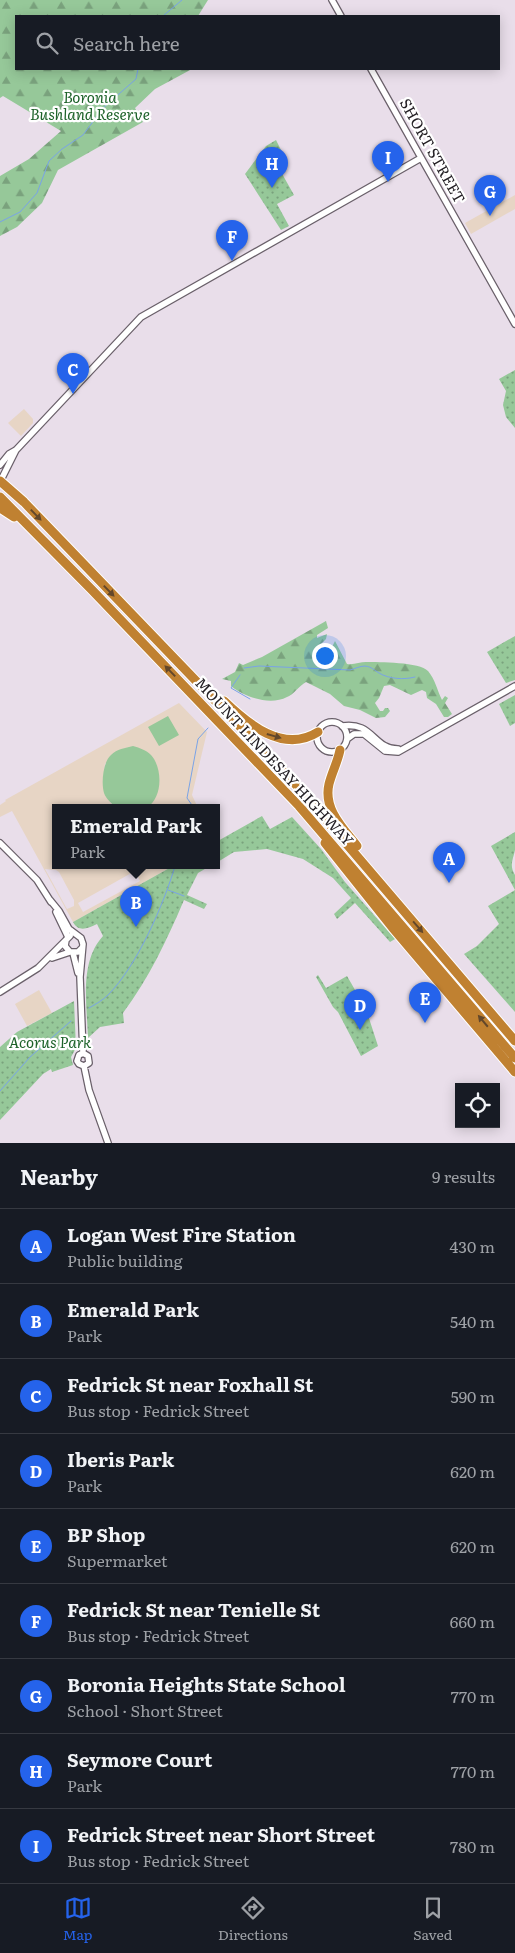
<!DOCTYPE html>
<html lang="en">
<head>
<meta charset="utf-8">
<style>
	body { margin:0; font-family:Literata,serif; background:#242831; color:#f1f3f6 }
	.controls { position:absolute; right:15px; bottom:15px; display:grid; overflow:hidden; border-radius:0px; box-shadow:0 2px 12px #0003 }
	.controls button { width:45px; height:45px; display:grid; place-items:center; padding:0; border:0; border-bottom:1px solid #363941; background:#171b24; color:#f1f3f6; font:25px sans-serif }
	.you { position:absolute; left:324px; top:655px; width:18px; height:18px; margin:-12px; border:4px solid #fff; border-radius:50%; background:#1a73e8; box-shadow:0 0 0 8px #1a73e833 }
	.badge { display:grid; place-items:center; width:32px; height:32px; border-radius:50%; background:#2563eb; color:#fff; font-size:16px; font-weight:700 }
	.pin { position:absolute; translate:-50% -41px; filter:drop-shadow(0 1px 2px #0008) }
	.pin::after { content:''; position:absolute; top:26px; width:18px; height:15px; background:inherit; clip-path:polygon(0 0,100% 0,50% 100%) }
	.popup { position:absolute; left:52px; top:804px; width:168px; height:65px; box-sizing:border-box; display:grid; place-content:center; border-radius:0px; background:#171b24; filter:drop-shadow(0 1px 4px #0005); font-size:16px; white-space:nowrap; color:#9ea1a6 }
	.popup b { font-size:19px; color:#f1f3f6 }
	.popup::after { content:''; position:absolute; left:50%; top:100%; margin-left:-10px; border:10px solid transparent; border-top-color:#171b24 }
	.list { margin:0; padding:0; list-style:none }
	h2 { display:flex; justify-content:space-between; align-items:center; height:65px; margin:0; padding:0 20px; font-size:21px }
	h2 small { font-size:16px; font-weight:400; color:#9ea1a6 }
	.list li { display:grid; grid-template-columns:32px 1fr auto; gap:15px; align-items:center; box-sizing:border-box; height:75px; padding:0 20px; border-top:1px solid #363941 }
	.list b { display:block; font-size:19px; white-space:nowrap }
	.list p { margin:0; font-size:16px; white-space:nowrap; color:#9ea1a6 }
	.list em { font-size:16px; font-style:normal; color:#9ea1a6 }
	.icon { flex:none; width:28px; height:28px; fill:none; stroke:currentColor; stroke-width:2; stroke-linecap:round; stroke-linejoin:round }
	.map { position:relative; flex:none; width:515px; height:1143px; overflow:hidden }
	.search { position:absolute; background:#171b24; box-shadow:0 2px 12px #0003; left:15px; right:15px; top:15px; height:55px; display:flex; align-items:center; gap:12px; box-sizing:border-box; padding:0 18px; border-radius:0px; color:#9ea1a6; font-size:19px }
	.sheet { height:740px; background:#171b24 }
	nav { display:flex; justify-content:space-around; align-items:center; box-sizing:border-box; height:70px; border-top:1px solid #363941; background:#171b24; font-size:14px; color:#9ea1a6 }
	nav a { display:grid; justify-items:center; gap:2px }
	nav .on { color:#2563eb }
	.map>svg:first-child { display:block }
	.education { fill:#e7d5c5; fill-rule:evenodd }
	.forest { fill:url(#forest-firs) }
	.park { fill:url(#park-dots) }
	.pitch { fill:#96c899 }
	.lines { fill:none; stroke-linecap:round; stroke-linejoin:round }
	.stream { stroke:#79a3e7; stroke-width:1 }
	.minor-casing { stroke:#6a606a; stroke-width:8 }
	.highway-casing { stroke:#fff; stroke-width:11 }
	.minor { stroke:#fff; stroke-width:5.5 }
	.highway { stroke:#c08131; stroke-width:9 }
	.oneway { fill:#63472a }
	.labels { text-anchor:middle; stroke-width:4.5; stroke-linejoin:round; paint-order:stroke }
	.park-label { font-size:15px; font-style:italic; fill:#1d6229; stroke:#fff }
	.street-label { font-size:15px; fill:#252126; stroke:#fff }
</style>
</head>
<body>
<div class="map">
<svg width="515" height="1143" viewBox="0 0 515 1143">
	<defs>
		<pattern id="forest-firs" width="22" height="20" patternUnits="userSpaceOnUse" patternTransform="scale(1.25)"><rect width="22" height="20" fill="#96c899"/><path d="M5 1l3.5 6h-7zM16 11l3.5 6h-7z" fill="#7aa27d"/></pattern>
		<pattern id="park-dots" width="8" height="8" patternUnits="userSpaceOnUse" patternTransform="scale(1.25)"><rect width="8" height="8" fill="#96c899"/><path d="M2 2h.1M6 6h.1" fill="none" stroke="#7aa27d" stroke-width="1.8" stroke-linecap="round"/></pattern>
	</defs>
	<rect width="100%" height="100%" fill="#e9deea"/>
	<path class="education" d="M515 195V209L471 234 465 223Z
		M24 409 33 419V423L21 436 8 423Z
		M179 703 207 732 192 795 198 808H146L150 806 105 763 103 784 110 802 117 808H56V866H173L73 922 12 811 0 817V805L6 801 5 800ZM45 869 56 870 59 872 74 900V906L67 909ZM135 871 140 881 83 912 78 903Z
		M39 990 52 1013 27 1026 15 1004Z"/>
	<path class="forest" d="M0 0H208L198 16H16V69H192L155 89 135 108 143 122 58 170 42 203 17 227 0 236V176L29 159 61 131 3 96 0 98Z
		M326 621 328 628 317 635V638L327 634 326 639 317 648 321 651 316 660H321L327 657 335 641 347 664C354 665 360 662 366 662 379 662 420 662 428 671 435 679 437 690 442 700L445 696 448 698 445 703 452 714 448 717H444L436 704 427 698 426 692 422 690 411 695 390 685 384 686 379 698 375 703 380 711H383L385 708H388L390 711 385 717 376 718 360 710 344 706 330 694 306 682C299 686 293 695 287 697 270 706 244 697 231 686V681L222 679 235 672 239 663 243 665 262 657Z"/>
	<path class="park" d="M276 140 285 158 276 163 294 195 277 204 289 226 281 230 245 174 266 146Z
		M515 370V428L506 417 503 405 506 391 499 379Z
		M515 636V680L506 683 487 652Z
		M515 695V723L510 726 499 704Z
		M262 816 270 829 292 817 321 849 345 882 395 939 390 942 355 903 337 919 334 914 351 898 333 878 303 859 267 849 234 852 216 863V842Z
		M515 832C515 838 515 845 515 850 513 860 509 865 515 875V1012L464 954 477 946 499 924 488 906 515 890 491 846Z
		M173 866H210L198 873 187 895 207 904 204 909 184 900C167 940 149 978 123 1013L124 1023 100 1027 88 1038C87 1005 79 962 103 936L97 924C88 928 79 933 73 922Z
		M318 975 326 988 347 976 366 1009 378 1046 361 1056 338 1012 333 1007 316 977Z
		M74 1001 76 1048 71 1057 73 1065 52 1072 51 1069 43 1074 0 1120V1047L17 1032Z"/>
	<path class="pitch" d="M168 716 179 735 159 746 148 727Z
		M133 746C140 748 146 750 151 755 163 768 163 799 146 808H117C112 804 106 799 104 793 101 783 103 762 111 755 117 749 125 748 133 746Z"/>
	<g class="lines">
		<path class="stream" d="M163 16 182 0
			M0 222 20 212 37 193 49 161 62 149 83 135 103 108 136 79 138 69
			M244 668 259 666 350 670C354 669 360 666 365 666 372 667 374 670 379 673 389 679 404 680 415 677
			M240 675 231 688 250 699
			M194 808 187 798 198 739 208 728
			M168 890 184 896
			M89 1008C96 1004 103 1000 108 995 137 966 164 904 175 866
			M0 1091 30 1057 71 1021"/>
		<defs>
			<path id="minor" d="M332 0 341 16
				M371 69 515 324
				M0 465 9 454 16 450 141 317 421 158
				M0 482 16 450
				M317 737a15 15 0 1 1 30 0a15 15 0 1 1-30 0Z
				M342 726C373 721 373 749 398 749
				M347 739 354 734H364L385 751 398 752 515 686
				M0 843 37 880 51 902
				M50 900 59 911 69 929 81 938 83 944 80 977 83 1053
				M56 912 68 937
				M66 940 65 946 70 952H78L82 948
				M73 953 78 973
				M52 958 70 952
				M0 992 38 968 70 936
				M83 1053 79 1055 77 1061 79 1064 84 1066
				M83 1053 88 1056 89 1063 84 1066
				M84 1066 89 1090 108 1143"/>
			<path id="highway" d="M0 481 24 502 297 786 515 1041
				M0 497 92 590 299 806 515 1058
				M0 508 14 517
				M224 701C248 724 283 754 318 732
				M340 750C338 761 332 772 329 784 323 809 343 828 357 846
				M325 843 392 927 515 1072"/>
		</defs>
		<use href="#minor" class="minor-casing"/>
		<use href="#highway" class="highway-casing"/>
		<use href="#minor" class="minor"/>
		<use href="#highway" class="highway"/>
	</g>
	<defs><path id="oneway-solid" d="M-6-.8H1V-3.2L6.5 0L1 3.2V.8H-6Z" transform="scale(1.25)"/></defs>
	<g class="oneway">
		<use href="#oneway-solid" transform="translate(36 515) rotate(46)"/>
		<use href="#oneway-solid" transform="translate(109 591) rotate(46)"/>
		<use href="#oneway-solid" transform="translate(170 671) rotate(-134)"/>
		<use href="#oneway-solid" transform="translate(274 736) rotate(16)"/>
		<use href="#oneway-solid" transform="translate(418 927) rotate(49)"/>
		<use href="#oneway-solid" transform="translate(483 1021) rotate(-130)"/>
	</g>
	<g class="labels">
		<g class="park-label">
			<text x="90" y="103">Boronia<tspan x="90" dy="17">Bushland Reserve</tspan></text>
			<text x="50" y="1048">Acorus Park</text>
		</g>
		<g class="street-label">
			<text transform="translate(432 151) rotate(61)" y="5">SHORT STREET</text>
			<text transform="translate(274 762) rotate(47)" y="5">MOUNT LINDESAY HIGHWAY</text>
		</g>
	</g>
</svg>
<div class="controls">
<button><svg class="icon" aria-label="locate" viewBox="0 0 24 24"><circle cx="12" cy="12" r="6"/><path d="M12 2v4M12 18v4M2 12h4M18 12h4"/></svg></button>
</div>
<div class="you"></div>
<div class="pin badge" style="left:449px;top:883px">A</div>
<div class="pin badge" style="left:136px;top:927px">B</div>
<div class="popup"><b>Emerald Park</b>Park</div>
<div class="pin badge" style="left:73px;top:394px">C</div>
<div class="pin badge" style="left:360px;top:1030px">D</div>
<div class="pin badge" style="left:425px;top:1023px">E</div>
<div class="pin badge" style="left:232px;top:261px">F</div>
<div class="pin badge" style="left:490px;top:216px">G</div>
<div class="pin badge" style="left:272px;top:188px">H</div>
<div class="pin badge" style="left:388px;top:182px">I</div>
<div class="search"><svg class="icon" aria-label="search" viewBox="0 0 24 24"><circle cx="10" cy="10" r="6"/><path d="M15 15l6 6"/></svg>Search here</div>
</div>
<section class="sheet">
<h2>Nearby<small>9 results</small></h2>
<ul class="list">
<li><span class="badge">A</span><div><b>Logan West Fire Station</b><p>Public building</p></div><em>430 m</em></li>
<li><span class="badge">B</span><div><b>Emerald Park</b><p>Park</p></div><em>540 m</em></li>
<li><span class="badge">C</span><div><b>Fedrick St near Foxhall St</b><p>Bus stop · Fedrick Street</p></div><em>590 m</em></li>
<li><span class="badge">D</span><div><b>Iberis Park</b><p>Park</p></div><em>620 m</em></li>
<li><span class="badge">E</span><div><b>BP Shop</b><p>Supermarket</p></div><em>620 m</em></li>
<li><span class="badge">F</span><div><b>Fedrick St near Tenielle St</b><p>Bus stop · Fedrick Street</p></div><em>660 m</em></li>
<li><span class="badge">G</span><div><b>Boronia Heights State School</b><p>School · Short Street</p></div><em>770 m</em></li>
<li><span class="badge">H</span><div><b>Seymore Court</b><p>Park</p></div><em>770 m</em></li>
<li><span class="badge">I</span><div><b>Fedrick Street near Short Street</b><p>Bus stop · Fedrick Street</p></div><em>780 m</em></li>
</ul>
</section>
<nav>
<a class="on"><svg class="icon" aria-label="map" viewBox="0 0 24 24"><path d="M3 6l6-2 6 2 6-2v14l-6 2-6-2-6 2zM9 4v14M15 6v14"/></svg>Map</a>
<a><svg class="icon" aria-label="directions" viewBox="0 0 24 24"><path d="M12 3l9 9-9 9-9-9zM9 14v-3h6M13 9l2 2-2 2"/></svg>Directions</a>
<a><svg class="icon" aria-label="saved" viewBox="0 0 24 24"><path d="M7 4h10v16l-5-4-5 4z"/></svg>Saved</a>
</nav>
</body>
</html>
